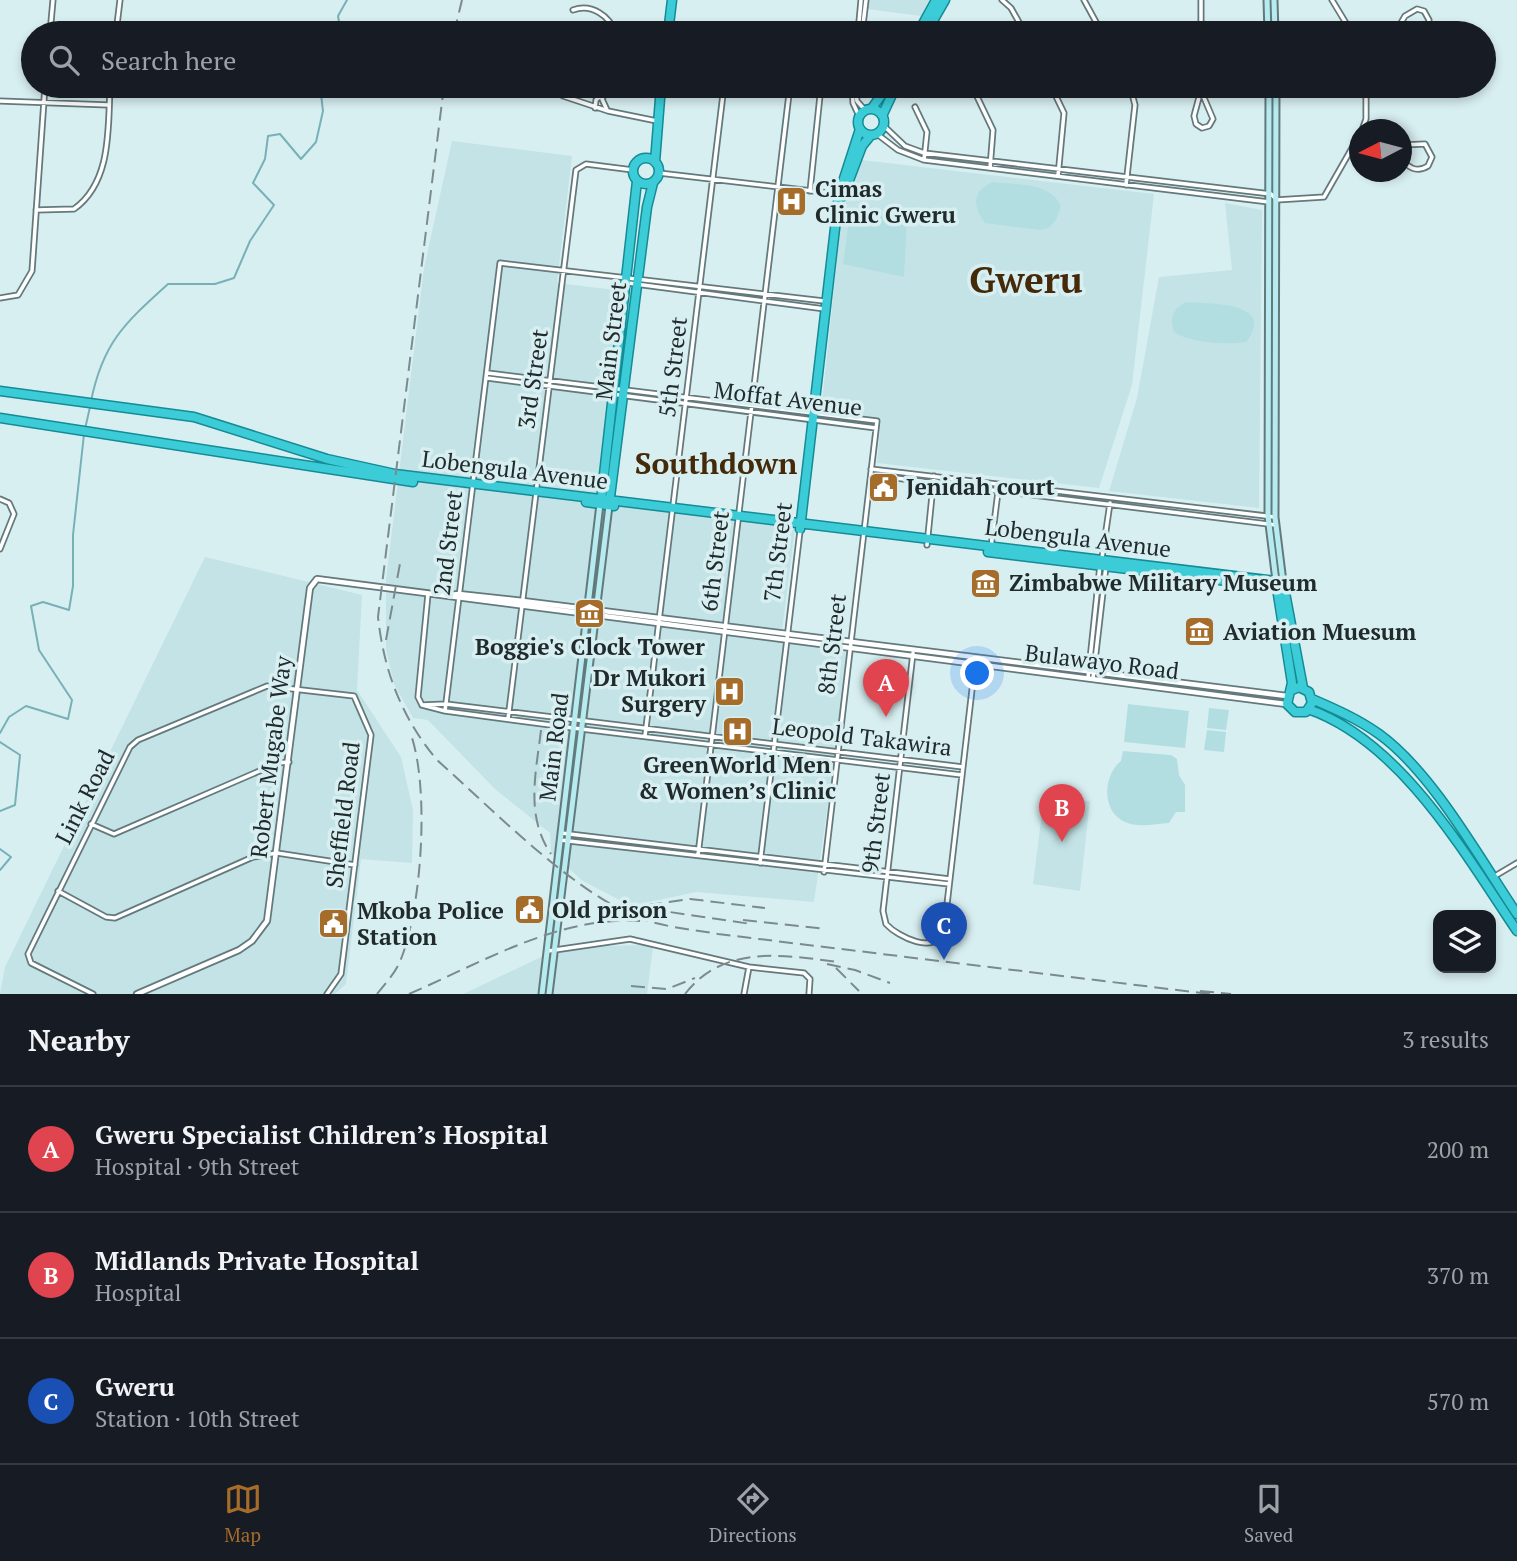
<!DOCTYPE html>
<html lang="en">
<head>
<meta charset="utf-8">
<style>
	body { margin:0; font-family:"PT Serif",serif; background:#242831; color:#f1f3f6 }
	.controls { position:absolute; right:21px; bottom:21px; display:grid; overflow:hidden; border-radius:14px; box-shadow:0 4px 10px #0003 }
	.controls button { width:63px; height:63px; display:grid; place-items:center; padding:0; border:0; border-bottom:2px solid #363941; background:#171b24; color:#f1f3f6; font:35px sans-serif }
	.compass { position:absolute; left:1349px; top:119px; width:63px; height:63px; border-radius:50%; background:#171b24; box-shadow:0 4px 10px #0003; rotate:264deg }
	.you { position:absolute; left:978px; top:674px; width:24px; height:24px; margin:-18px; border:5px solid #fff; border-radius:50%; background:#1a73e8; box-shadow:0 0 0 10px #1a73e833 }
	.badge { display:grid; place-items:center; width:46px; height:46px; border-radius:50%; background:#a56c2a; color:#fff; font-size:23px; font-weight:700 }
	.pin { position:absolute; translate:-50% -58px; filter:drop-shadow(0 2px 4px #0008) }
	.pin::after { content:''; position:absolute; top:37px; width:24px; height:21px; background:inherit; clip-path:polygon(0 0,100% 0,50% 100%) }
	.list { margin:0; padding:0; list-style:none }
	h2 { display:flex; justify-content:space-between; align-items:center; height:91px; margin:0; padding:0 28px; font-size:30px }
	h2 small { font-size:23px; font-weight:400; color:#9ea1a6 }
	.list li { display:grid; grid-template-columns:46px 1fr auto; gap:21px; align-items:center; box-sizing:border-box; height:126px; padding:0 28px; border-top:2px solid #363941 }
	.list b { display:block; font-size:26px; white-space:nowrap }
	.list p { margin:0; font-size:23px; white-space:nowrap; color:#9ea1a6 }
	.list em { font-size:23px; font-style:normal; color:#9ea1a6 }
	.icon { flex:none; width:38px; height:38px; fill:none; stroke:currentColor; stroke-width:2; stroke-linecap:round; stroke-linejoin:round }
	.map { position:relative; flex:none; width:1517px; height:994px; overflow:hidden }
	.search { position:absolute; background:#171b24; box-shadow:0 4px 10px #0003; left:21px; right:21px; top:21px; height:77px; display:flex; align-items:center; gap:18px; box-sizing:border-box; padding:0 24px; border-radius:38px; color:#9ea1a6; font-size:26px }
	.sheet { height:469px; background:#171b24 }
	nav { display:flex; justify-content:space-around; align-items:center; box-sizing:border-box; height:98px; border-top:2px solid #363941; background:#171b24; font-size:19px; color:#9ea1a6 }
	nav a { display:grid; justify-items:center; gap:4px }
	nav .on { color:#a56c2a }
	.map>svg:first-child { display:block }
	.built { fill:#c3e3e6 }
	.green { fill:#b2dee2 }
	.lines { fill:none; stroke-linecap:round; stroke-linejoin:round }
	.stream { stroke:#77b1b7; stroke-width:2 }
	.minor-casing { stroke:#64797c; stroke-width:7 }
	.tertiary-casing { stroke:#64797c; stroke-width:8 }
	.secondary-casing { stroke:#64797c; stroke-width:9 }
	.trunk-casing { stroke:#148b95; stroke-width:11 }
	.minor { stroke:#fff; stroke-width:3.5 }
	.tertiary { stroke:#fff; stroke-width:4.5 }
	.secondary { stroke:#b6ecf0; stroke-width:5 }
	.trunk { stroke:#3cccd7; stroke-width:8 }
	.rail { stroke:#7b8b8d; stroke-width:2; stroke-dasharray:14 7; stroke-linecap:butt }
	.labels { text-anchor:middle; stroke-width:7; stroke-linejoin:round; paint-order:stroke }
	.poi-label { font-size:23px; font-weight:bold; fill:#222b2c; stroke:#d8eff2; text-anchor:start }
	.street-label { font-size:23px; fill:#222b2c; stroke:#d8eff2 }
	.district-label { font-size:30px; font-weight:bold; fill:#452a0a; stroke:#d8eff2 }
	.town-label { font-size:37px; font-weight:bold; fill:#452a0a; stroke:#d8eff2 }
</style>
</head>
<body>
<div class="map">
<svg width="1517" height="994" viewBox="0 0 1517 994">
	<rect width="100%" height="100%" fill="#d8eff2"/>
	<path class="built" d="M869 0H929L921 16 867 9Z
		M452 141 572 156 557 283 641 293 615 498 796 520 782 631 851 641 814 902 696 892 631 906 583 881 551 853 550 833 495 789 428 720 413 718 394 684 386 649V580L424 268Z
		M862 160 1154 194 1132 385 1099 488 877 463 881 419 821 411 843 203Z
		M1225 203 1262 210 1259 508 1109 491 1137 398 1159 277 1232 270Z
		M205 557 362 595 357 690 401 757 413 810 412 863 361 859 346 984 335 994H0L5 967Z
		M1044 797 1090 801 1080 891 1033 884Z
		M644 945 653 947 647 994H463L562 947Z"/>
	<path class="green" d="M993 182C1016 185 1050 182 1061 206 1057 219 1054 228 1040 230L985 223C973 206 971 192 993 182Z
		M850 212 907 220 904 277 843 264Z
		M1186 302C1208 304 1278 301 1246 342 1226 345 1190 343 1174 332 1169 317 1173 309 1186 302Z
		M1128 704 1189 711 1185 748 1124 742Z
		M1209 708 1229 710 1226 730 1207 728Z
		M1207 730 1226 732 1224 752 1204 750Z
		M1123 751 1171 755 1177 759 1179 775 1185 785V812H1176L1169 823C1156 824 1137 828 1125 822 1101 812 1103 775 1121 761Z"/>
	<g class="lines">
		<path class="stream" d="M341 33 338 16 347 0
			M91 401C103 342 125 323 168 284H215L234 278 250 241 274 205 253 183 265 159 268 136 280 134 301 159 316 142 323 111 320 86
			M85 429 90 407
			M0 733 9 717 26 706 68 719 72 700 39 650 31 606 43 602 69 610 73 586V535L84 434
			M0 742 20 755 15 805 0 811
			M0 849 11 857 0 870"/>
		<defs>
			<path id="minor" d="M1002 0 1011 8 1025 33
				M1084 0 1102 33
				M1201 0V33
				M1332 0 1352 33
				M573 10C592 3 609 16 616 33
				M50 33 53 0
				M116 33 120 0
				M858 33 861 0
				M862 33 866 0
				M1158 33 1275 29
				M1395 33 1405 16 1417 9 1424 11 1429 20 1427 27 1419 33
				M852 86 853 103 859 116
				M855 86 857 101 865 110
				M972 86 993 130 990 168
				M1051 86 1064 113 1058 176
				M1202 86 1194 116 1196 124 1202 128 1209 126 1213 119 1202 93
				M563 96 608 111 657 121
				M0 101 109 105
				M915 107 927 132 924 160
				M595 108 596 100 603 94
				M607 110 602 99 609 86
				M884 126 905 146 924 153 1271 194 1276 199
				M1364 126 1370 130
				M1362 130 1366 119V86
				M877 134 898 150 924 160 1269 202
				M1402 145 1425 144 1432 157 1428 166C1417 173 1406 168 1402 156
				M659 173 838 194
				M1126 185 1135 105 1130 86
				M810 191 821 86
				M1276 200 1324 197 1360 134
				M36 210 74 209C112 182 108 127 110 86
				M628 283 825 309
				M0 298 18 295 32 271 45 86
				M488 373 877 421 824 872
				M487 378 876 428
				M871 469 1275 517
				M871 475 1276 525
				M0 499 9 503 14 514 0 549
				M927 545 934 476
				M991 547 999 484
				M1102 558 1110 503
				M913 653 883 911 886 924C898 937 936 956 944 930L975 664
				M1088 678 1100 565
				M1093 678 1106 566
				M422 705 445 711 573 728 962 775
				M422 705 446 704 963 767
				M422 705 418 697 428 594
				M445 711 500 263 824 301
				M508 719 576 170 586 164 633 170
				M645 736 724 86
				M91 824 114 834 278 763 289 762
				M561 833 950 879
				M560 840 949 884
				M698 855 789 94 787 89 774 86
				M760 863 800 531
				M1495 876 1517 863
				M58 891 106 917 115 918 253 857 277 853 355 865
				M548 951 630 939 749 967 804 973 810 979 809 994
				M93 994 31 963 28 954 130 747 138 740 267 686 354 696 371 735 341 974 327 994
				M744 994 749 967"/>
			<path id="tertiary" d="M448 595 459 594 523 601 1287 696
				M137 994 239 950 252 941 267 921 310 588 317 579 1286 704"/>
			<path id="secondary" d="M1267 0 1268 33
				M1274 0 1275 33
				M1269 86 1268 516 1276 581
				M1276 86 1275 517 1283 582
				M542 994 600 504
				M549 994 609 506"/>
			<path id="trunk" d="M668 33 672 0
				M918 33 936 0
				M926 33 945 0
				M872 108 888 86
				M858 122a13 13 0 1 1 26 0a13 13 0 1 1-26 0Z
				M883 114 896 86
				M633 171a13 13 0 1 1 26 0a13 13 0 1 1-26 0Z
				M655 162 661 86
				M843 196 862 146 871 135
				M0 391 194 417 327 459 395 474 1283 582 1303 688
				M0 418 413 482
				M601 501 637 181
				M586 502 614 506
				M609 505 647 207 653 183
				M800 529 839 194 860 129
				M988 552 1284 588
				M1276 582 1292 683 1287 704 1295 712H1306L1312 703 1309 692 1299 687 1292 690
				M1312 699C1335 709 1358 719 1379 734 1432 772 1480 859 1517 914
				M1308 709C1401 741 1465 854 1517 931"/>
		</defs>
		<use href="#minor" class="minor-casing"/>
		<use href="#tertiary" class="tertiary-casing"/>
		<use href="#secondary" class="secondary-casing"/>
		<use href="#trunk" class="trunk-casing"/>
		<use href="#minor" class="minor"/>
		<use href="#tertiary" class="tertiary"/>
		<use href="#secondary" class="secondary"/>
		<use href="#trunk" class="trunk"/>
		<path class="rail" d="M454 33 462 0
			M444 86 378 617C384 672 402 718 437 760 492 809 568 887 634 916 660 927 691 929 718 934L1210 994
			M386 640 401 558
			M541 730C536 773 525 816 551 854
			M648 905 690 899 765 908
			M629 906 751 924
			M743 920 826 929
			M827 964 855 970 890 983
			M836 968 859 991
			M631 986 667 989 695 978
			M1200 991 1231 994
			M377 994C386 983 396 972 401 959 422 906 430 785 410 732
			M409 994C481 963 560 915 641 921
			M685 994C724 944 783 955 838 962"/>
	</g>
	<defs>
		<symbol id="hospital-square" viewBox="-11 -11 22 22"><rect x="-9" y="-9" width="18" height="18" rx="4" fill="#a56c2a" stroke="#d8eff2"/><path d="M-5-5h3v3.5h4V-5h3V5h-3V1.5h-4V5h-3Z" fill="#fff"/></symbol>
		<symbol id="civic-square" viewBox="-11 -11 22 22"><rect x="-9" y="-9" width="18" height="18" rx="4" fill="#a56c2a" stroke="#d8eff2"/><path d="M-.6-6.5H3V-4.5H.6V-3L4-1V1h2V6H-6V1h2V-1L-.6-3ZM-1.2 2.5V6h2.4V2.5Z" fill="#fff"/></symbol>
		<symbol id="museum-square" viewBox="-11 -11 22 22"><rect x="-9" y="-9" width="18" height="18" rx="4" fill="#a56c2a" stroke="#d8eff2"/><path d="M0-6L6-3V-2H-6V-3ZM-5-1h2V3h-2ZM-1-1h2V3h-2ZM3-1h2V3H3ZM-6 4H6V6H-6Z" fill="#fff"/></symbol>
	</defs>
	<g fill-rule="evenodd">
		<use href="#hospital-square" x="774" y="184" width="35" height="35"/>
		<use href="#civic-square" x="866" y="470" width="35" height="35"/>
		<use href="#museum-square" x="968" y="566" width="35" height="35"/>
		<use href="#museum-square" x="572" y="596" width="35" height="35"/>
		<use href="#museum-square" x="1182" y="614" width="35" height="35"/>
		<use href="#hospital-square" x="712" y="674" width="35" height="35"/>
		<use href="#hospital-square" x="720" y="714" width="35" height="35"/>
		<use href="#civic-square" x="512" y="892" width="35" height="35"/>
		<use href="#civic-square" x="316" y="906" width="35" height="35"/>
	</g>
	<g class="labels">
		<g class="poi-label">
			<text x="815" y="197">Cimas<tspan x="815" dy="26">Clinic Gweru</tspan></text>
			<text x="906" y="495">Jenidah court</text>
			<text x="1009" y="591">Zimbabwe Military Museum</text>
			<text x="1223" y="640">Aviation Muesum</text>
			<text x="590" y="655" text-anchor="middle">Boggie's Clock Tower</text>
			<text x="706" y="686" text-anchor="end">Dr Mukori<tspan x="706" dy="26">Surgery</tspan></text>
			<text x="737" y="773" text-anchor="middle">GreenWorld Men<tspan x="737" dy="26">&amp; Women’s Clinic</tspan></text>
			<text x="552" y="918">Old prison</text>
			<text x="357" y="919">Mkoba Police<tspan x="357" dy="26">Station</tspan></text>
		</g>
		<g class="street-label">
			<text transform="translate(611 341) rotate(-83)" y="8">Main Street</text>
			<text transform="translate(673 367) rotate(-83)" y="8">5th Street</text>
			<text transform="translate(533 379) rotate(-82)" y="8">3rd Street</text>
			<text transform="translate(788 399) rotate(7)" y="8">Moffat Avenue</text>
			<text transform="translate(515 470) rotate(7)" y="8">Lobengula Avenue</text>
			<text transform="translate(1078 538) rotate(7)" y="8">Lobengula Avenue</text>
			<text transform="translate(448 543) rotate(-83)" y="8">2nd Street</text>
			<text transform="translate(778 552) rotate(-83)" y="8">7th Street</text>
			<text transform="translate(715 561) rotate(-83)" y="8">6th Street</text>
			<text transform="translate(832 644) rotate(-83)" y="8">8th Street</text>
			<text transform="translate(1102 662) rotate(7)" y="8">Bulawayo Road</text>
			<text transform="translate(862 737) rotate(7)" y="8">Leopold Takawira</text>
			<text transform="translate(554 747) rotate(-83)" y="8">Main Road</text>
			<text transform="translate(271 757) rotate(-83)" y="8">Robert Mugabe Way</text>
			<text transform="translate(85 797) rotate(-63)" y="8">Link Road</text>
			<text transform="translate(343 815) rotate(-83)" y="8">Sheffield Road</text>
			<text transform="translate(876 823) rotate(-83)" y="8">9th Street</text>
		</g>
		<g class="district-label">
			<text x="716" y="474">Southdown</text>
		</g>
		<g class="town-label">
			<text x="1026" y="293">Gweru</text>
		</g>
	</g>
</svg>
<div class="controls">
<button><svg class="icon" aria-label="layers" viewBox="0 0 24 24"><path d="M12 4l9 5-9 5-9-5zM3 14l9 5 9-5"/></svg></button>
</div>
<svg class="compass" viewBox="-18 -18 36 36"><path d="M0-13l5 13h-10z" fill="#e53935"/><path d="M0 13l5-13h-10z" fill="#9ea1a6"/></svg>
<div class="you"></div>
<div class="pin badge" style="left:886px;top:717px;background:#e0444e">A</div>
<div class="pin badge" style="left:1062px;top:842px;background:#e0444e">B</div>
<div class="pin badge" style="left:944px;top:960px;background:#1a4fb4">C</div>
<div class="search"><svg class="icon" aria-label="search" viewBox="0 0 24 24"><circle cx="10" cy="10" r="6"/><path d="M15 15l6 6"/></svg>Search here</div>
</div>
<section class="sheet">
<h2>Nearby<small>3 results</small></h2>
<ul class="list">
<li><span class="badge" style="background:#e0444e">A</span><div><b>Gweru Specialist Children’s Hospital</b><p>Hospital · 9th Street</p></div><em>200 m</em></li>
<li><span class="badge" style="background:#e0444e">B</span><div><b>Midlands Private Hospital</b><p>Hospital</p></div><em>370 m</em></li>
<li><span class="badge" style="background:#1a4fb4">C</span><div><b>Gweru</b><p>Station · 10th Street</p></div><em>570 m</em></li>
</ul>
</section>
<nav>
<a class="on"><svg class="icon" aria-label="map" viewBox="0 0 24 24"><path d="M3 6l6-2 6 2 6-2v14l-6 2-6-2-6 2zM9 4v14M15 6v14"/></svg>Map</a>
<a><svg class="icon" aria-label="directions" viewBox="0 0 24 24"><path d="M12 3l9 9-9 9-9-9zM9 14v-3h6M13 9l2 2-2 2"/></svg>Directions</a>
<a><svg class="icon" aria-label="saved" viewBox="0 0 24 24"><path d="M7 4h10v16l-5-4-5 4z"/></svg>Saved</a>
</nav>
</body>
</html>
